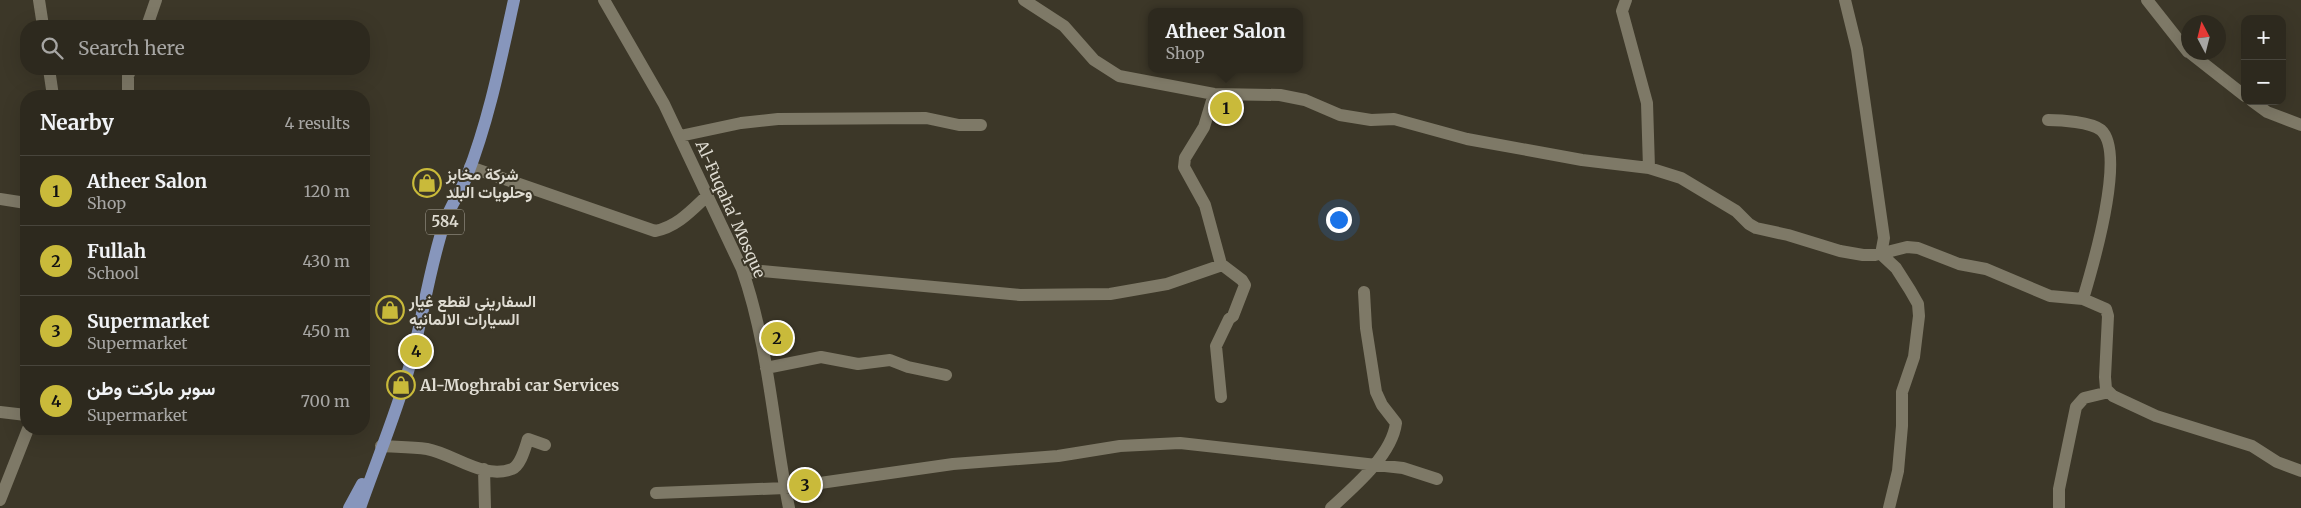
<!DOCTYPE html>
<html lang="en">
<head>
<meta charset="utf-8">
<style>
	body { margin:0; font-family:Merriweather,Vazirmatn,serif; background:#353127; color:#f1f3f6 }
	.controls { position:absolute; right:15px; top:15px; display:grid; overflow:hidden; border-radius:10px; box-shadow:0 5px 20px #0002 }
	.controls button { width:45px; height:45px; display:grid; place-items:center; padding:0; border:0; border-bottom:1px solid #48453c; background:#2d291e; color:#f1f3f6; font:25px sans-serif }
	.compass { position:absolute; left:2181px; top:15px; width:45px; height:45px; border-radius:50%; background:#2d291e; box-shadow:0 5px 20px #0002; rotate:353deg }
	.you { position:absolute; left:1338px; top:219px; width:18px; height:18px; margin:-12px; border:4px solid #fff; border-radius:50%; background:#1a73e8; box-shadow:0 0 0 8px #1a73e833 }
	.badge { display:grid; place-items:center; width:32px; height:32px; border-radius:50%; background:#c9ba3a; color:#111; font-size:16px; font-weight:700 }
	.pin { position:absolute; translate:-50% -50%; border:2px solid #fff; box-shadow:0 1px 5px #0006 }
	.popup { position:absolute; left:1148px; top:8px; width:155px; height:65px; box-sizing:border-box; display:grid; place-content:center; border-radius:10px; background:#2d291e; filter:drop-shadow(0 1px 4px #0005); font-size:16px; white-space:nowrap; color:#a7a6a4 }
	.popup b { font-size:19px; color:#f1f3f6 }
	.popup::after { content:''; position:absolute; left:50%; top:100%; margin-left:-10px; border:10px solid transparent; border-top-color:#2d291e }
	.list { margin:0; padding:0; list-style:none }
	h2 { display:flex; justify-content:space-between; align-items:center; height:65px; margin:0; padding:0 20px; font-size:21px }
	h2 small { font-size:16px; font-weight:400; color:#a7a6a4 }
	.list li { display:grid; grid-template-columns:32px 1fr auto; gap:15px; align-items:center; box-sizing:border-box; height:70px; padding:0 20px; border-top:1px solid #48453c }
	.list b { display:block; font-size:19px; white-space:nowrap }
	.list p { margin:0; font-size:16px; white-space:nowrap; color:#a7a6a4 }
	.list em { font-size:16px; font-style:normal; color:#a7a6a4 }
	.icon { flex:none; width:28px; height:28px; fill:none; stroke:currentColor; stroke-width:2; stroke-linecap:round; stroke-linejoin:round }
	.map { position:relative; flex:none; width:2301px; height:508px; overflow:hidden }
	.search { position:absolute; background:#2d291e; box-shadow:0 5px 20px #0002; left:20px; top:20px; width:350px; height:55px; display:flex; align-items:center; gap:12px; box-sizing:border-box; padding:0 18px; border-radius:20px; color:#a7a6a4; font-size:19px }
	.panel { position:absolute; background:#2d291e; box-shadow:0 5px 20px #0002; left:20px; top:90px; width:350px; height:345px; border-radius:20px }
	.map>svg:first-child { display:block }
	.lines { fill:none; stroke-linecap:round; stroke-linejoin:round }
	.minor { stroke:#7e7967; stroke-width:12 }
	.major { stroke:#8796bc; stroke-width:12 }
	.labels { text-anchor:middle; stroke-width:4; stroke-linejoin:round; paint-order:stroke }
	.shield { fill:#3c3728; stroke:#aeaa9f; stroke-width:1 }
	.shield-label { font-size:15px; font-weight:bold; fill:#dfdcd2 }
	.poi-label { font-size:16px; font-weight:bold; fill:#dfdcd2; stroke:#3c3728; text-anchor:start }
	.street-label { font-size:16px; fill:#dfdcd2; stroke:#3c3728 }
</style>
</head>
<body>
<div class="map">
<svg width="2301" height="508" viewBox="0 0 2301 508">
	<rect width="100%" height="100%" fill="#3c3728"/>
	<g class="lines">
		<path class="minor" d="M39 0 43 26
			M604 0 664 104 742 269C769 346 773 429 789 508
			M1024 0 1064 26 1094 60 1119 76 1214 94 1280 95 1305 100 1340 115 1371 120 1394 119 1467 139 1582 160 1649 168 1681 178 1736 211 1749 224 1756 228 1788 235 1840 251 1863 255H1875L1907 247 1918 248 1959 264 1986 269 2050 296 2083 299 2106 309 2108 316 2105 377 2106 389 2113 396 2156 416 2252 446 2277 462 2301 471
			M1626 0 1622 11 1647 103 1649 168
			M1845 0 1857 49 1884 238 1881 254 1896 268 1910 290 1918 304 1919 316 1914 357 1902 392V426L1898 471 1889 508
			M2147 0 2188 52
			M147 26 156 0
			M2189 52 2245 96
			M49 69 53 96
			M1214 94 1204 127 1185 158 1184 167 1205 205 1221 264 1242 280 1245 285 1233 316 1229 319 1216 346 1221 397
			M128 96V76L131 69
			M2252 101 2267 112 2301 125
			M2048 120C2061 120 2091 122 2101 130 2127 153 2092 269 2083 299
			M680 136 741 123 778 119 926 118 959 125H981
			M470 167 655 231C677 227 692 210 708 195
			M0 199 26 203
			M744 274 761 271 1020 295 1110 294 1167 284 1222 265
			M766 368 821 357 858 364 890 360 908 367 946 375
			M0 412 26 415
			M381 446C396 447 412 447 427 449 454 454 483 480 512 469 521 465 525 448 528 439L545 445
			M484 469 485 508
			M656 493 785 488 953 464 1058 456 1120 446 1180 443 1403 468 1437 479
			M0 500 28 429
			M1331 508C1354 487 1392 455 1396 423L1382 405 1376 392 1366 328 1364 292
			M2059 508V489L2076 407 2084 398 2109 392"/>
		<path class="major" d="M349 508 362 484
			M360 508C376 462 396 414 409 368 423 319 429 268 445 221 451 205 461 191 467 176 489 120 501 59 514 0"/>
	</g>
	<defs>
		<symbol id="shop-ring" viewBox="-11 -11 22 22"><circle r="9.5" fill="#3c3728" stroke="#c9ba3a" stroke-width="1.5"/><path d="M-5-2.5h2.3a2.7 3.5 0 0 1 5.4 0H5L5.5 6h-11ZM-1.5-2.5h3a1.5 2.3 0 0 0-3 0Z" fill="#c9ba3a"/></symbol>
	</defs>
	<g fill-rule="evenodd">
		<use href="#shop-ring" x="411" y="167" width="32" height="32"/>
		<use href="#shop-ring" x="374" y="294" width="32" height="32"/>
		<use href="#shop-ring" x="385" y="369" width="32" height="32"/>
	</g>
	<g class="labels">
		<rect class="shield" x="426" y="209.5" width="38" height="25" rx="4"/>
		<g class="shield-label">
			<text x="445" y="227">584</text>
		</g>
		<g class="poi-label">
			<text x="446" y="180">شركة مخابز<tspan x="446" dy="18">وحلويات البلد</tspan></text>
			<text x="409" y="307">السفاريني لقطع غيار<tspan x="409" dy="18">السيارات الالمانيه</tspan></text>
			<text x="420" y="391">Al-Moghrabi car Services</text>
		</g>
		<g class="street-label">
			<text transform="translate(731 209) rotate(66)" y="6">Al-Fuqaha' Mosque</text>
		</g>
	</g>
</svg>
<div class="controls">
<button>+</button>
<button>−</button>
</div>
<svg class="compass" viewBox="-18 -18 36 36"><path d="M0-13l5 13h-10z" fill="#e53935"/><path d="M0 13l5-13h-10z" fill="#a7a6a4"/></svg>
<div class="you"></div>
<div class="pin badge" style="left:1226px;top:108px">1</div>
<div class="popup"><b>Atheer Salon</b>Shop</div>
<div class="pin badge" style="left:777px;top:338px">2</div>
<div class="pin badge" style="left:805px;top:485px">3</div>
<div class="pin badge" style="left:416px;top:351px">4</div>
<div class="search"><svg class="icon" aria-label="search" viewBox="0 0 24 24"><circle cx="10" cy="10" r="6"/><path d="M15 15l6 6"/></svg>Search here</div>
<section class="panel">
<h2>Nearby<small>4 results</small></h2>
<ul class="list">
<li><span class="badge">1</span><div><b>Atheer Salon</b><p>Shop</p></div><em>120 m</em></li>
<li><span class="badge">2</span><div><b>Fullah</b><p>School</p></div><em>430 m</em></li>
<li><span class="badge">3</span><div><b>Supermarket</b><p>Supermarket</p></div><em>450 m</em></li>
<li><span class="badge">4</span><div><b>سوبر ماركت وطن</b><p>Supermarket</p></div><em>700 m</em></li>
</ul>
</section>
</div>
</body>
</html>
